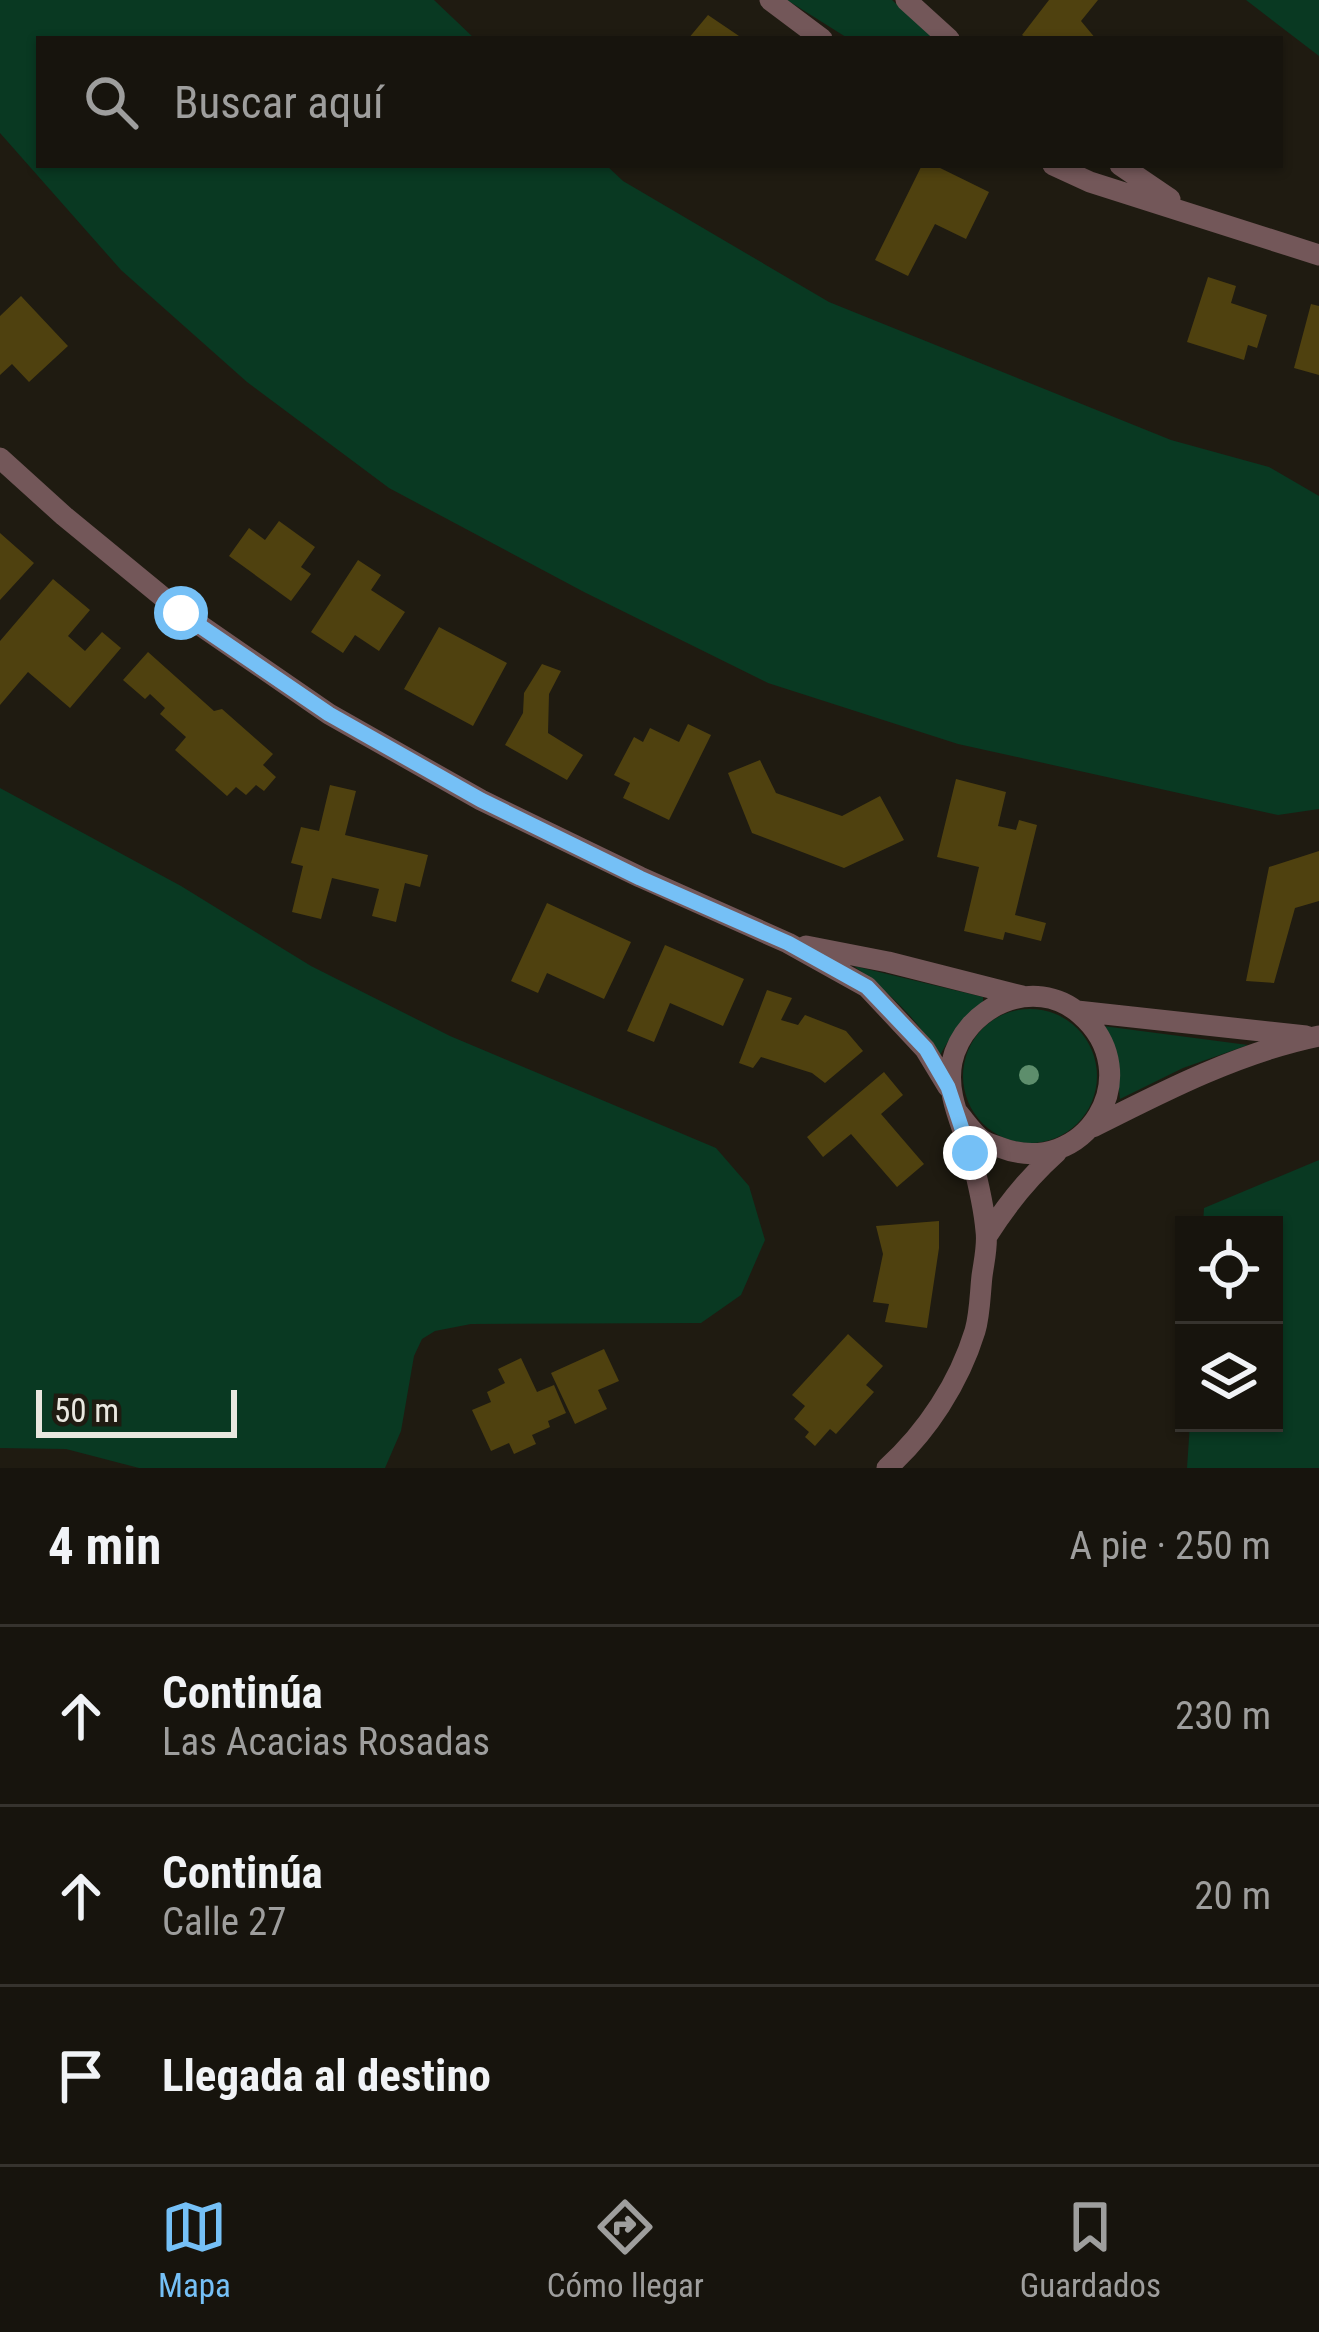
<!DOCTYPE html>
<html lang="es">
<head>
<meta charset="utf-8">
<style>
	body { margin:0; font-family:"Roboto Condensed",sans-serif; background:#201d16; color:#f1f3f6 }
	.controls { position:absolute; right:36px; bottom:36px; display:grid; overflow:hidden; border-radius:0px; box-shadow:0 3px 9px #0004 }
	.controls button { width:108px; height:108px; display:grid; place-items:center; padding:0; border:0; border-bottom:3px solid #36332e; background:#17140d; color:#f1f3f6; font:60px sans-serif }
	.scale { position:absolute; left:36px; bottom:30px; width:201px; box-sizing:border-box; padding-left:12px; border:6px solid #e9e7df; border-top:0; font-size:33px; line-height:42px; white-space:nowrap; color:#e9e7df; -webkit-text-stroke:9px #1f1b11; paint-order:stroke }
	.stop { position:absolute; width:36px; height:36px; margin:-27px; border:9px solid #75c0f6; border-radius:50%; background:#fff }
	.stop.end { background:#75c0f6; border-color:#fff; box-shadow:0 3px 12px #0008 }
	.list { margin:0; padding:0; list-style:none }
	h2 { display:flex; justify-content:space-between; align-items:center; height:156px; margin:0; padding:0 48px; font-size:51px }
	h2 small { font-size:39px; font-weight:400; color:#9e9e9d }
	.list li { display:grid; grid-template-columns:78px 1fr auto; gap:36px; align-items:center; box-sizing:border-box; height:180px; padding:0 48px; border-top:3px solid #36332e }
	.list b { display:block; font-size:45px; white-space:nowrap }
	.list p { margin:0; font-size:39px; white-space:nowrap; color:#9e9e9d }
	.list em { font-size:39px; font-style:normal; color:#9e9e9d }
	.icon { flex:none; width:66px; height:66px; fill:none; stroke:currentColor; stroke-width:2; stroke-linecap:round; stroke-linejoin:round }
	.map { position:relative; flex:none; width:1319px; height:1468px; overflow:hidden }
	.search { position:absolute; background:#17140d; box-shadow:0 3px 9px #0004; left:36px; right:36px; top:36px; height:132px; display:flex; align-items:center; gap:30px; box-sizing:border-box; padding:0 42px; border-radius:0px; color:#9e9e9d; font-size:45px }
	.sheet { height:696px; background:#17140d }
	nav { display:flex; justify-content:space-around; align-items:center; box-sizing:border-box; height:168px; border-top:3px solid #36332e; background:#17140d; font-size:33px; color:#9e9e9d }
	nav a { display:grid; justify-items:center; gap:6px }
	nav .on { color:#75c0f6 }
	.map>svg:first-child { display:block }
	.green { fill:#093922 }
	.building { fill:#4f410f }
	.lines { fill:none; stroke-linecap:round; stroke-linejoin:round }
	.street { stroke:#735759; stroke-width:21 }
	.tree { fill:#5d8e6c }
	.route { stroke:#75c0f6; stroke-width:15 }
</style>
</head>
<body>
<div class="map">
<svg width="1319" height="1468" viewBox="0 0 1319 1468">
	<rect width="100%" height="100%" fill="#1f1b11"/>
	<path class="green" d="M0 0H434L475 39H39V165H606L623 181 829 302 1171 440 1269 467 1319 496V809L1278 815 958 744 768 683 584 592 389 488 247 382 121 270 0 133Z
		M787 0H892L934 39H849Z
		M1246 0H1319V56Z
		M0 788 181 886 311 966 450 1036 716 1148 749 1186 765 1240 741 1295 701 1323 471 1324 435 1331 422 1339 414 1356 401 1431 385 1468H139L66 1449 0 1448Z
		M854 966 983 997V1003C963 1015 951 1036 939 1057 919 1019 888 992 854 966Z
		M963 1076a67 67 0 1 1 134 0a67 67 0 1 1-134 0Z
		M1103 1026 1248 1045 1183 1068 1120 1099 1116 1061Z
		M1319 1160V1468H1187L1190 1423H1274V1225H1203L1204 1208Z"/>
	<path class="building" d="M1049 0H1098L1081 21 1096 39H1028L1022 35Z
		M708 15 739 36 736 39H688Z
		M922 165H934L989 192 966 239 935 224 908 276 875 260Z
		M1208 277 1236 286 1231 303 1267 315 1257 348 1248 345 1244 360 1187 342Z
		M21 296 68 346 29 382 12 364 0 375V316Z
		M1311 304 1319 306V375L1294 368Z
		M279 521 315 547 301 567 311 574 291 601 229 556 249 528 265 540Z
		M0 533 34 563 0 600Z
		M358 560 381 575 371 590 405 612 379 651 355 635 343 653 311 632Z
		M53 579 90 610 68 636 85 651 102 632 121 648 70 708 28 672 0 705V641Z
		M439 627 507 663 473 726 404 689Z
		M148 652 214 711 222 709 273 754 263 765 276 777 264 791 256 785 246 795 236 787 227 796 175 750 186 737 160 714 165 708 150 694 145 699 123 680Z
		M542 664 561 671 549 694 548 733 583 755 567 780 505 745 523 713 524 693Z
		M688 724 711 735 669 820 623 798 630 783 614 775 634 737 643 742 650 728 679 742Z
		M760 760 776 793 842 816 880 796 904 840 844 868 752 833 728 773Z
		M956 779 1006 792 998 826 1016 830 1019 820 1037 825 1015 915 1046 923 1041 941 1005 932 1003 940 964 931 979 867 937 857Z
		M330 785 356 791 345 835 428 855 420 887 405 883 396 922 372 916 379 889 332 878 321 919 292 912 303 866 291 863 301 827 319 831Z
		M1319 851V901L1295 908 1274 983 1246 981 1269 867Z
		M547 903 631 942 604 999 547 973 538 993 511 981Z
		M665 945 744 979 723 1026 670 1003 654 1042 627 1031Z
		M767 990 792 998 781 1020 798 1025 805 1015 846 1031 863 1051 825 1083 812 1073 761 1057 753 1068 739 1063Z
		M884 1072 903 1095 881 1114 924 1164 897 1187 851 1134 823 1157 807 1137Z
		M939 1221V1248L927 1328 885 1322 889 1304 873 1302 883 1254 876 1226Z
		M848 1334 883 1366 866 1385 874 1392 836 1434 830 1429 815 1446 805 1437 809 1432 794 1419 805 1406 792 1395Z
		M604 1349 619 1381 598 1390 607 1409 575 1424 551 1373Z
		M521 1358 537 1392 554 1385 566 1413 548 1421 550 1427 532 1435 536 1444 514 1454 509 1443 491 1451 472 1410 491 1402 487 1392 505 1383 498 1369Z"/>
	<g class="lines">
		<path class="street" d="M770 0 822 39
			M906 0 949 39
			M1053 165 1090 182 1319 255
			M1120 165 1170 199
			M0 458 64 516 181 612 329 714 481 800 640 877 788 943 867 987 925 1049 948 1087
			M806 946 888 962 1022 996
			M1077 1011 1306 1036
			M1093 1127C1164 1091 1240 1052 1319 1036
			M987 1236C1007 1204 1029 1177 1057 1152
			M887 1468C927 1432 959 1383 975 1331 980 1314 980 1294 982 1276 984 1261 988 1245 986 1231 984 1207 978 1182 972 1159 964 1127 945 1096 952 1062 964 1007 1034 974 1080 1014 1150 1074 1085 1181 999 1147 996 1146 985 1142 982 1140 973 1133 965 1121 958 1113"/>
	</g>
	<circle class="tree" cx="1029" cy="1075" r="10"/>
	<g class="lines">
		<path class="route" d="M181 613 329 714 481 800 640 878 788 943 867 987 926 1049 948 1087 970 1153"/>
	</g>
</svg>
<div class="controls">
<button><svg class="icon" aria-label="locate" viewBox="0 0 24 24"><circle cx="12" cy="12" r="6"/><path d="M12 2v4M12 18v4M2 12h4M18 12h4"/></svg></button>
<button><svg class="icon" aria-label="layers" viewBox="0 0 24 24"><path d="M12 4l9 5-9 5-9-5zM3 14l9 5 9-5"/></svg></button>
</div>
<div class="scale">50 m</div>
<div class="stop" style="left:181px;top:613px"></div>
<div class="stop end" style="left:970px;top:1153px"></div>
<div class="search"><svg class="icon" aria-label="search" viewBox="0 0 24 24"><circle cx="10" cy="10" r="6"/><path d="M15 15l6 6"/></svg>Buscar aquí</div>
</div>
<section class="sheet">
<h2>4 min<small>A pie · 250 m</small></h2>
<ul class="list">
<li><svg class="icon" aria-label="ahead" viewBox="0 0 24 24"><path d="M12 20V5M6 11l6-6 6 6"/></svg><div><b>Continúa</b><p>Las Acacias Rosadas</p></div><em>230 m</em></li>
<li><svg class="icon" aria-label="ahead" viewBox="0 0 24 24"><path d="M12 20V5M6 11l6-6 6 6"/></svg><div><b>Continúa</b><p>Calle 27</p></div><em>20 m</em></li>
<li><svg class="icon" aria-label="arrive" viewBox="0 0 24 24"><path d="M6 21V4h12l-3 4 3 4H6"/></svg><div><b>Llegada al destino</b></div></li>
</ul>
</section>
<nav>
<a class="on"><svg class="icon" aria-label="map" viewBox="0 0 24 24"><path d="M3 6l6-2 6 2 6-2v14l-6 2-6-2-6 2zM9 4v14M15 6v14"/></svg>Mapa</a>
<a><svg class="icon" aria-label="directions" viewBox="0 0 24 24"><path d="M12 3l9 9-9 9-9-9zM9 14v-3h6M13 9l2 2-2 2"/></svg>Cómo llegar</a>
<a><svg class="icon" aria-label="saved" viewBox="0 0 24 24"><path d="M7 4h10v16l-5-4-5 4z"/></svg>Guardados</a>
</nav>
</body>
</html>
